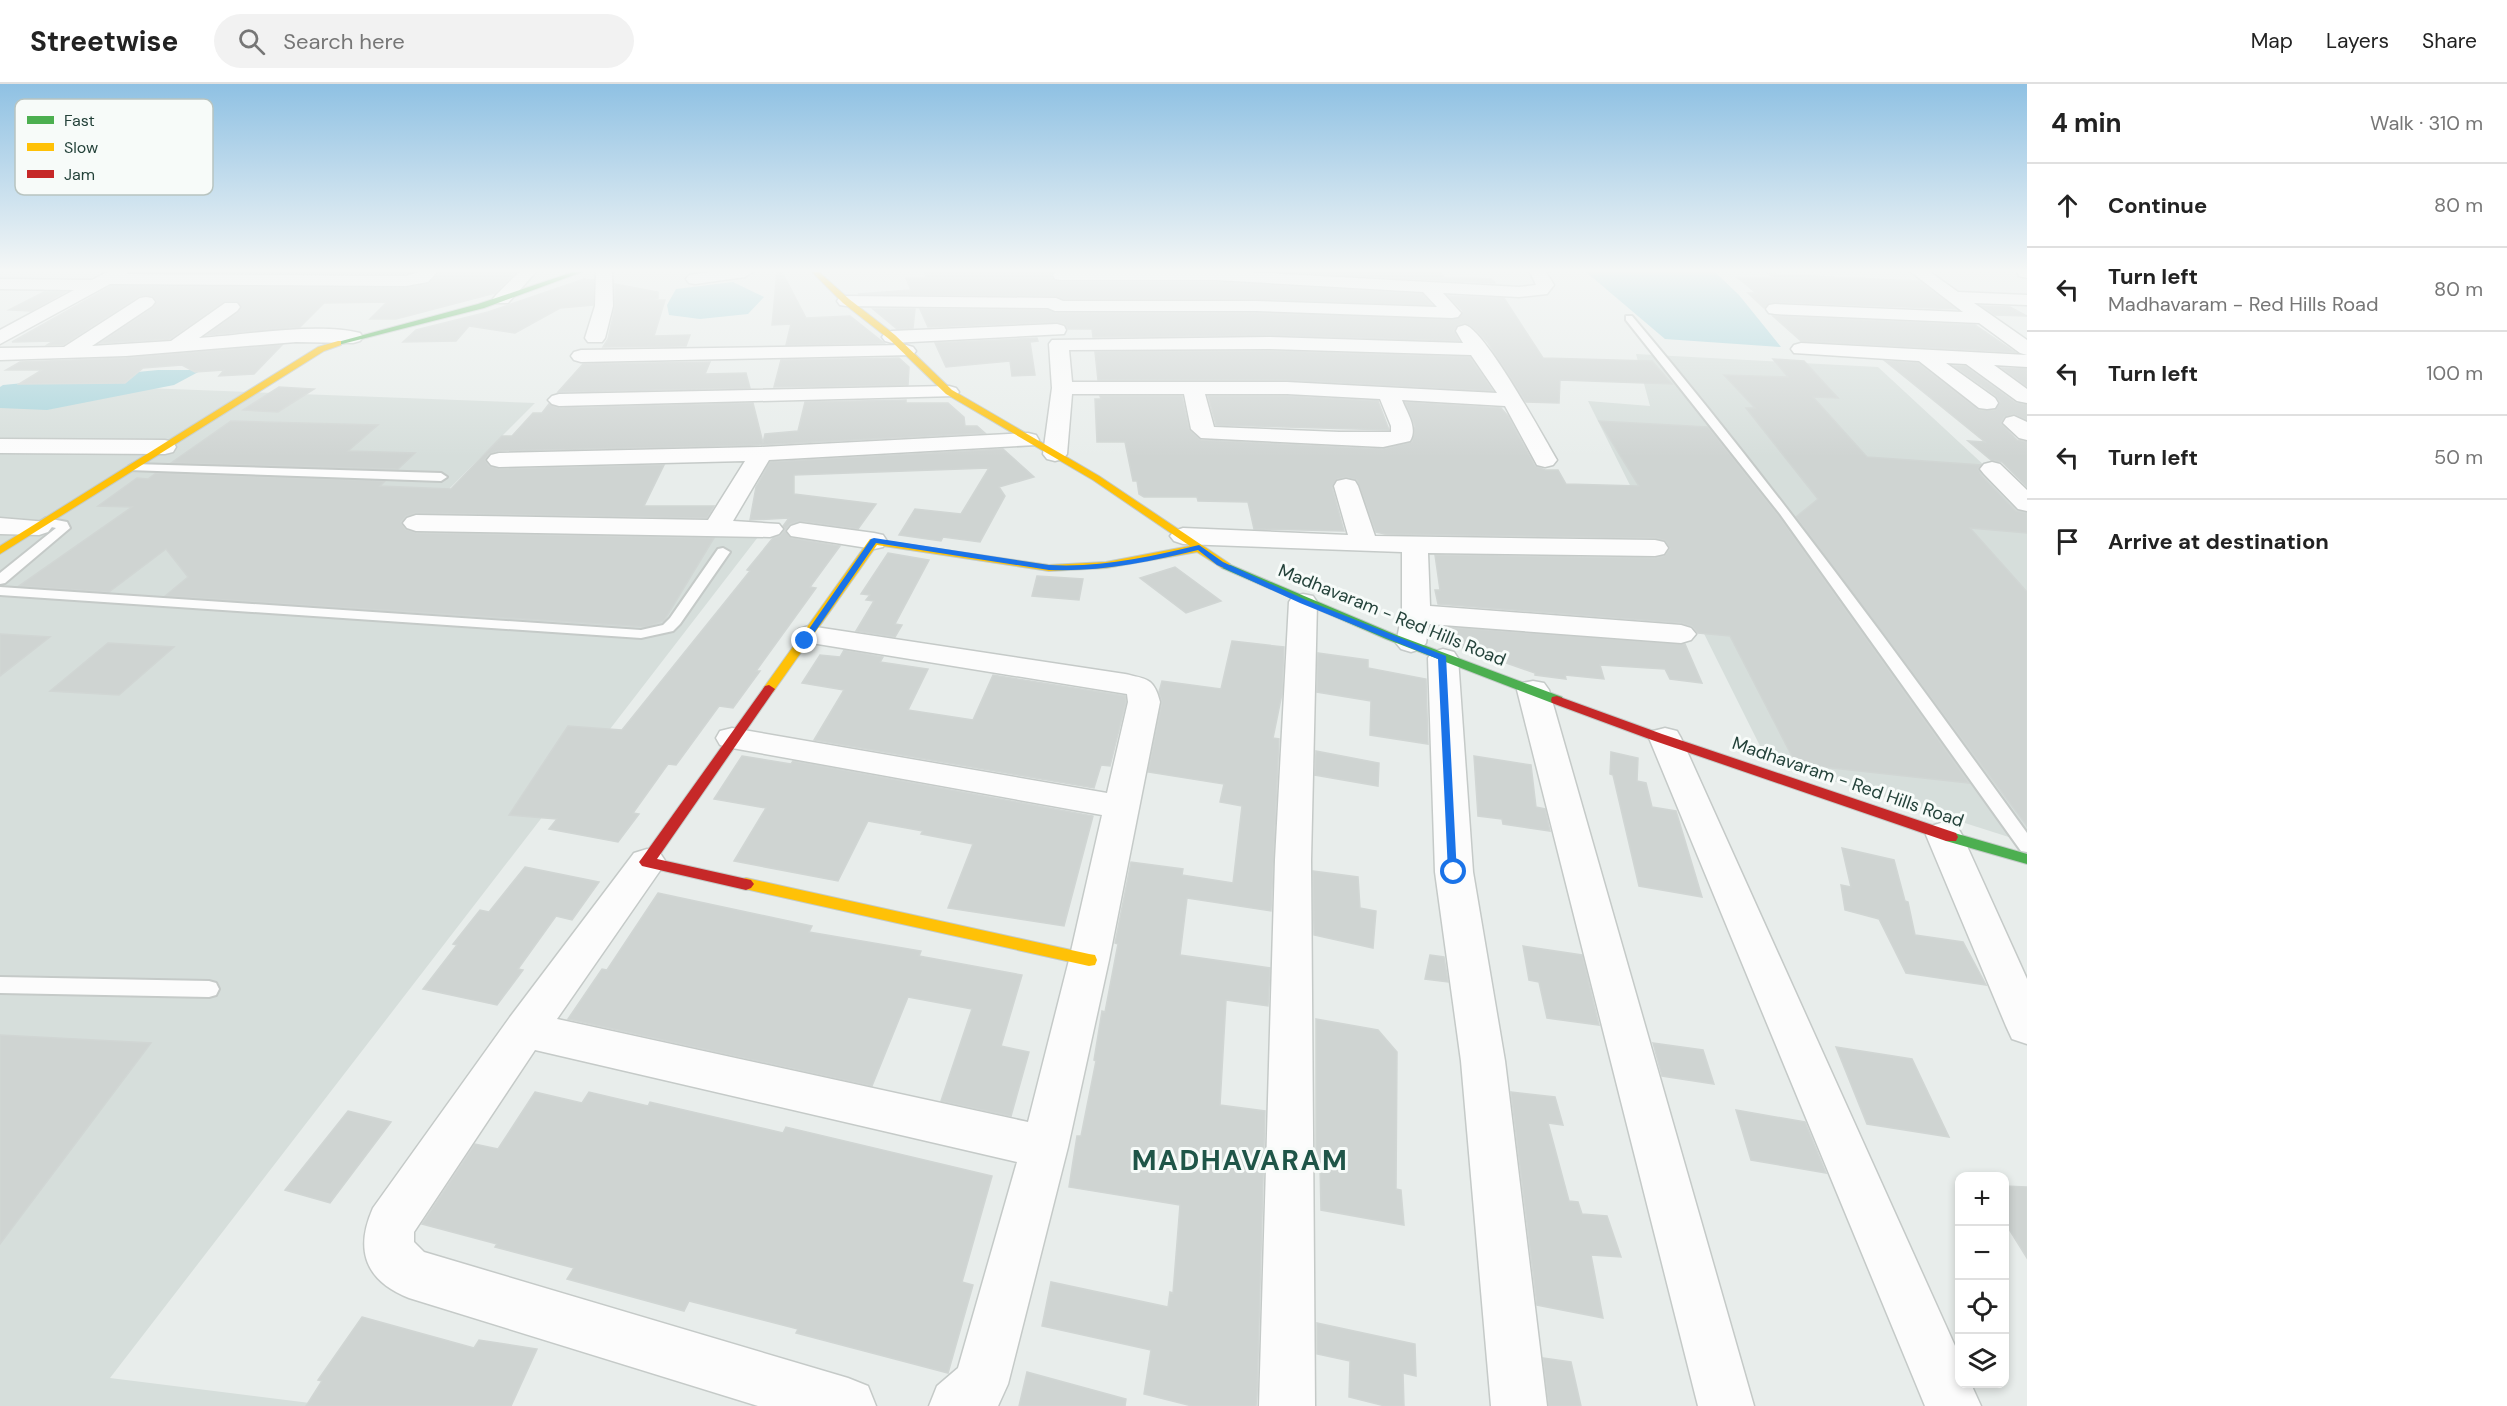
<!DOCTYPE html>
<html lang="en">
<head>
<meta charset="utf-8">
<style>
	body { margin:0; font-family:"DM Sans",sans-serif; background:#f2f2f2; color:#222 }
	.controls { position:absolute; right:18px; bottom:18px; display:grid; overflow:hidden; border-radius:12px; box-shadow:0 3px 9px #0003 }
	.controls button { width:54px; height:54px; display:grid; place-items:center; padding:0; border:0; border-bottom:2px solid #e0e0e0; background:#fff; color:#222; font:30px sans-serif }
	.stop { position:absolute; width:18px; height:18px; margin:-14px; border:4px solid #1a73e8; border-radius:50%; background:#fff }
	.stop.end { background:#1a73e8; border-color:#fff; box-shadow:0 2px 6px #0008 }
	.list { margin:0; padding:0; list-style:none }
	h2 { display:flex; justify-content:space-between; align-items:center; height:78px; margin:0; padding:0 24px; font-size:26px }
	h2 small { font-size:20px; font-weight:400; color:#767676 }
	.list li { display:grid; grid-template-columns:39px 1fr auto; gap:18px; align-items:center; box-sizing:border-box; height:84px; padding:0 24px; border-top:2px solid #e0e0e0 }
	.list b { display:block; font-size:22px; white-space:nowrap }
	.list p { margin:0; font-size:20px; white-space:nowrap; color:#767676 }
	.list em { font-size:20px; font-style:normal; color:#767676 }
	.icon { flex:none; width:33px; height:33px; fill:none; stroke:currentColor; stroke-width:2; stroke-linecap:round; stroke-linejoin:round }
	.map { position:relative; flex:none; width:2027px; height:1322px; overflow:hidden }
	header { display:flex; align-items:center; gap:36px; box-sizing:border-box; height:84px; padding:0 30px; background:#fff; border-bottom:2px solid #e0e0e0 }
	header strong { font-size:28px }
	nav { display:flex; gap:33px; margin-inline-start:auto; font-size:21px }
	.search { width:420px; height:54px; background:#f2f2f2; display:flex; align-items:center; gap:15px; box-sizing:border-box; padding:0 21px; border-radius:33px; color:#767676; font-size:22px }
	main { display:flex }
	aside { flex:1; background:#fff }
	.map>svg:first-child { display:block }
	.built { fill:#d6dedb }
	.water { fill:#a9d4db }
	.building { fill:#cfd4d2; stroke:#d1d6d4; stroke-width:1.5 }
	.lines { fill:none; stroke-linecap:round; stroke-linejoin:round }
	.lane-casing { stroke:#c5cac8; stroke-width:4 }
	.street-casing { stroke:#c5cac8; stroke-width:3 }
	.fast-casing { stroke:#c3cbc8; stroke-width:2 }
	.slow-casing { stroke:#c3cbc8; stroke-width:2 }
	.jam-casing { stroke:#c3cbc8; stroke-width:2 }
	.lane { fill:#fcfcfc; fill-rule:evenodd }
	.street { fill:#fcfcfc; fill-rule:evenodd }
	.fast { fill:#4caf50; fill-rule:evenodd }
	.slow { fill:#ffc107; fill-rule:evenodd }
	.jam { fill:#c62828; fill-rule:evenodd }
	.route { fill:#1a73e8 }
	.labels { text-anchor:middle; stroke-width:6; stroke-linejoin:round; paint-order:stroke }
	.street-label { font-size:18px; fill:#24423a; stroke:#f7fbf9 }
	.near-district-label { font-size:28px; font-weight:bold; letter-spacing:1.5px; fill:#1f5548; stroke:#f7fbf9 }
	.key { fill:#f7fbf9; stroke:#b8c4c0; stroke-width:1.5 }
	.key-label { font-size:16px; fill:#24423a }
</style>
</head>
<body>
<header>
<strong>Streetwise</strong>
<div class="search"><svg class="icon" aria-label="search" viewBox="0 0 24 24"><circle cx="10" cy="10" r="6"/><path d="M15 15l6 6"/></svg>Search here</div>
<nav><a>Map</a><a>Layers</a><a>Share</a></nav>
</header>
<main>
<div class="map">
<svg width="2027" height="1322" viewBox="0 0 2027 1322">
	<rect width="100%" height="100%" fill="#e8edeb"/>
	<path class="built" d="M1636 270 1878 283 2027 421V757L2015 755 1767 676 1588 317 1650 322Z
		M145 304 535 319 434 420 758 453 110 1294 334 1322H0V305Z"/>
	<path class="water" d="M1586 188H1715L1739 211 1781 263 1665 255Z
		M733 198 764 213 748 230 700 235 669 231 667 221 676 205Z
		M158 286H202L174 301 47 326 0 324V303L3 301Z"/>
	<path class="building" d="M129 188H412L406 190Z
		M439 188H516L495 209 396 235H370L387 218 324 219 300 243 207 251 242 224 237 217H225L170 255 100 259 154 223 157 217 152 212 146 211 139 212 63 261H47L53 257 12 258 111 202 406 204 428 200Z
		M777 188H782L806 234 850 232 884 259 786 261 791 240 772 241Z
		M924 188H1052L1053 196 1061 198H1216L1422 210 1432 221 1256 215H1063L1056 212 858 210 911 206 906 194H926Z
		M1284 188H1441L1444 193 1492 195 1495 199Z
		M1769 190 1919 197 1956 225 1775 218 1769 219 1764 224 1748 209H1756L1737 193 1774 194Z
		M584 195 594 196 593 221 560 224 515 249 469 242 456 257 403 258 416 246 488 228Z
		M615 200 658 208V214L642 216H665L654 252 690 251 686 262 603 263 608 255 615 223Z
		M44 208H65L31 227 9 226Z
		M1448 212 1504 214 1543 274 1652 277 1672 300 1560 296 1559 319 1526 318 1488 259 1475 245 1464 239 1457 241 1454 246 1459 257 1269 251 1093 253 1092 245H1068L1065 240 1057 238 928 243 920 225 1048 226 1055 229H1256L1458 235 1463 227Z
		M1982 222 2010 223 2027 232 1995 231Z
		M873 225H915L913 244 897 245Z
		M1773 232 1975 241 2015 268 1801 257Z
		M1037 254 1038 257 1030 258 1035 291 1012 292 1010 277 946 283 935 259Z
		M282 261 254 290 219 292 224 286 195 288 182 281 143 284 125 299 19 300 42 286H6L20 278 126 274Z
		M1269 267 1470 273 1493 307 1287 296H1098L1095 268Z
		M899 274 909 283 908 301 774 303 781 276Z
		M1773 275 1804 277 1838 314 1813 313 1867 373 1981 381 1978 385 1982 392 2016 427 2027 429V449L1970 444 2027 508V742L1796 433 1818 415 1746 324H1755L1724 291 1788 293Z
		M1885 277 1918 279 1979 326H1995L2000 318 1996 312 1954 282H1965L2016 319 2027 321V336L2013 330 2004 333 2001 339 2017 356 2027 358V403L2002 378 1991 376 1968 357 1985 358Z
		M710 278 705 290 746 289 750 304 558 308 583 280Z
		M2002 284 2027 285V302H2026Z
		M279 303 314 305 278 328 243 326Z
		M1100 312H1182L1189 345 1201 356 1383 365 1412 358 1415 342 1405 318 1501 324 1508 332 1535 382 1545 386H1558L1566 400 1639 402 1599 337 1708 343 1778 431 1969 699 1796 680 1730 552 1698 549 1692 542 1681 539 1438 520 1435 506H1440L1435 471 1655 474 1664 472 1670 465 1664 456 1655 454 1385 450 1376 448 1357 396 1346 393 1337 395 1332 403 1344 447 1254 445 1248 418 1198 417 1197 413H1144L1139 410 1137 397H1133L1125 358H1097L1095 315H1101Z
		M1208 312H1287L1378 317 1389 346 1216 341Z
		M906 316V319H948L964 333 965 342H977L985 349 759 361 498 367 489 370 485 376 489 382 499 385 664 381 644 422H714L707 434 416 429 406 432 401 438 405 445 416 449 714 454 664 537 646 543 165 512 188 493 166 465 109 508 19 502 132 423 98 422 137 394 148 395 156 389 385 397 380 402 451 405 502 352H512L533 329H542L549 320 559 324 753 319 763 359 765 350 798 347 805 318Z
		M231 337 378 341 348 367 415 369 398 385 171 379Z
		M1003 365 1034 393 999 403 1005 412 980 458 943 453 941 457 899 451 915 425 961 430 989 384 794 391V410L876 420 858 445 800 437 790 440 785 446 791 454 840 462 810 503 816 504 756 587H760L733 624 719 622 676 681 668 680 633 729 639 730 618 758 549 745 557 735 509 731 568 642 622 646 750 487 747 486 773 454 780 452 785 446 783 442 789 434 750 436 756 403 770 378Z
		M888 469 929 476 895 540 902 541 895 553 856 547 874 517 866 516 870 511 861 510Z
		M1175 483 1221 517 1186 529 1140 494Z
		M1037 492 1083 495 1079 516 1032 512Z
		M1443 543 1685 560 1702 599 1670 595 1665 585 1600 581 1604 595 1565 591 1566 595 1535 591V589L1446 558Z
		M0 550 50 553 0 592Z
		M1232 557 1284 563 1282 610 1273 654 1279 655 1271 827 1187 814 1180 871 1270 884 1268 922 1226 916 1220 1021 1265 1027 1257 1311 1256 1322H1192L1144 1310 1151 1266 1042 1242 1051 1198 1168 1223 1170 1208 1173 1209 1180 1121 1069 1103 1077 1052H1081L1096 977 1094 976 1102 927 1105 928 1118 860 1115 859 1131 778 1183 785 1182 791 1233 799 1242 722 1220 718 1224 700 1148 688 1162 618 1159 608 1162 597 1221 605Z
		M108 559 174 563 119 611 50 607Z
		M844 566 883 573 880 578 928 585 908 626 973 636 993 591 1125 612 1126 618 1110 682 1101 681 1094 704 814 656 844 606 802 599 820 571 840 573Z
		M1318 569 1368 576V584L1426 595 1428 660 1370 651 1371 617 1317 608Z
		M1316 667 1379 679 1378 702 1315 691Z
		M1611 668 1638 674 1637 697 1646 699 1652 723 1676 727 1702 813 1639 802 1613 691 1610 690Z
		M742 672 791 680 793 677 1093 732 1064 842 948 824 973 760 921 750 923 747 868 737 838 797 734 777 766 724 714 715Z
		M1474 672 1531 681 1536 723 1545 725 1550 747 1503 740 1502 735 1478 732Z
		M1842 764 1894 776 1905 817 1908 818 1915 851 1963 858 1986 901 1906 889 1879 835 1845 826 1841 801 1851 803Z
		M525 783 599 798 572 836 556 832 518 885 523 886 497 921 423 905 457 861 453 860 480 826 489 828Z
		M1313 787 1358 793 1360 824 1376 827 1373 864 1314 851Z
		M658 809 812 842 809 848 921 867 919 872 1022 891 1001 962 1029 968 1011 1032 941 1017 972 925 908 913 872 1002 568 935 602 885 607 886Z
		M1523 862 1582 871 1599 941 1547 934 1539 898 1529 896Z
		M1430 871 1444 873 1448 898 1425 895Z
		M1316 935 1378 946 1397 968 1396 1105 1401 1106 1404 1141 1321 1126 1320 1083 1316 1082Z
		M0 951 151 959 0 1160Z
		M1653 959 1703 966 1714 1000 1662 992Z
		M1836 963 1912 975 1949 1053 1867 1040Z
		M535 1008 582 1019 589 1008 648 1022 650 1018 783 1049 786 1043 992 1092 962 1198 973 1201 948 1289 796 1249 798 1245 689 1217 684 1227 567 1195 574 1184 495 1163 497 1160 422 1140 475 1060 498 1065Z
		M1511 1008 1555 1013 1563 1041 1548 1039 1569 1117 1578 1118 1582 1130 1607 1132 1621 1173 1591 1171 1603 1234 1537 1221Z
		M1736 1026 1805 1038 1826 1089 1751 1076Z
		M348 1027 391 1038 330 1119 285 1106Z
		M2004 1102 2027 1103V1174L2004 1137Z
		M362 1233 474 1264 479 1256 537 1265 511 1322H306L322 1297 318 1296Z
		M1317 1239 1415 1260 1416 1292 1403 1289 1404 1322H1385L1349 1313 1350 1277 1317 1270Z
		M1543 1274 1571 1278 1581 1322H1549Z
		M1027 1288 1126 1315 1125 1322H1019Z"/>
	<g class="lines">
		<defs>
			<path id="lane" d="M1626 232H1632C1772 398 1900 573 2027 749V768L2021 767 1780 430 1626 236Z
				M133 380 441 389 447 393 441 397 129 386V382Z
				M46 434 67 438 70 444 5 499 0 500V489L56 444 42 441 40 438Z
				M723 464 730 468 680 540 673 547 641 554 0 511V503L641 546 663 541 670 534 718 465Z
				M0 893 209 897 216 899 219 905 216 911 209 913 0 909Z"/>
			<path id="street" d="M107 188H127L126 190 406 192 419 188H437L428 198 406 202 110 200 0 260V246L74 206 0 205V195L92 196Z
				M519 188H536L508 219H496L493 215 496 211Z
				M596 188H612L613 222 605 254 602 258H588L585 254 595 222Z
				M711 188H753L745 193 695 200 689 199 686 195 689 191Z
				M1055 188H1248L1519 203 1536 201 1530 188H1546L1554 201 1547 210 1519 213 1443 209 1461 229 1458 233 1452 234 1256 227H1055L1048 224 846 222 840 221 837 217 840 213 846 212 1056 214 1063 217H1256L1437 223 1423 208 1216 196H1061L1055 195 1053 191Z
				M1911 188H1930L1958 208 2027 211V221L1974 219 2027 256V271L2020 269 1979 239 1775 230 1769 229 1766 225 1769 221 1775 220 1963 228Z
				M2017 188H2027V194L2019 192Z
				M146 213 152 214 155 218 152 222 92 262 171 257 225 219H237L240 223 237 227 199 254C244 251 318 238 360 249L363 253 360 257 353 259 296 258 126 272 0 276V264L64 263 140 214Z
				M1057 240 1064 242 1066 246 1064 250 892 259 885 257 882 253 885 249 892 247Z
				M1465 241C1485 246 1543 352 1557 376L1553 381 1545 383 1537 381 1505 322 1402 316C1407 329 1418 344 1410 357L1383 363 1201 354 1191 345 1184 310H1072L1067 370 1063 375 1055 377 1047 375 1043 370 1052 304 1049 260 1052 256 1269 253 1463 259 1456 247 1458 243ZM1269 265 1471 271 1497 309 1287 298H1072L1069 266ZM1205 310H1287L1380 315 1391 342V348H1339L1214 343Z
				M1801 259 2027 271V283L1994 281 2027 305V319L2017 317 1966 280 1946 279 1995 314 1998 319 1995 324 1987 325 1979 324 1919 277 1794 269 1791 265 1794 261Z
				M906 261 913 263 916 267 913 271 581 278 574 276 571 272 574 268 581 266Z
				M949 302 956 304 959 308 956 312 559 322 552 320 548 316 552 312 559 310Z
				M2014 332 2027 338V356L2019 354 2003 339 2006 334Z
				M1028 349 1036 351 1039 356 1036 361 769 376 733 437 779 440 783 445 779 450 770 453 416 447 407 444 403 439 407 434 416 431 708 436 745 377 499 383 491 381 487 376 491 371 499 369 761 363Z
				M0 355 165 356 173 358 176 363 173 368 165 370 0 369Z
				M1992 378 2000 380 2027 406V427L2018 425 1984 390 1980 385 1984 380Z
				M1346 395 1355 397 1358 402 1375 452 1655 456 1664 458 1668 464 1664 470 1655 472 1428 469 1430 522 1681 541 1691 544 1696 550 1691 556 1681 559 1429 540 1426 559 1421 565 1411 568 1401 565 1396 559 1402 530V468L1183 460 1174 457 1170 452 1174 447 1183 444 1348 451 1334 402 1337 397Z
				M0 434 48 438 52 443 48 448 39 451 0 450Z
				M800 439 874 449 883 451 887 457 883 463 874 465 791 452 787 447 791 442Z
				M1303 510 1313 512 1317 518 1311 776 1315 1322H1259L1275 776 1289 518 1293 512Z
				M809 542 1125 590C1147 595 1154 594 1160 618L1109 876 1068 1063 1008 1300 998 1322H929L937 1302 958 1284 1017 1078 535 966 414 1148V1158L424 1168 848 1294 868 1302 876 1322H758L409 1214C366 1197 354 1167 373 1124L510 933 634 769 647 765 660 769 666 778 557 935 1028 1038 1069 876 1102 731 732 664 720 661 716 654 720 647 732 644 1107 709 1128 618 1127 610 799 557 794 551 799 545Z
				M1443 565 1454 568 1458 574 1473 788 1505 977 1547 1322H1491L1461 977 1435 788 1428 574 1432 568Z
				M1533 597 1544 599 1549 606 1754 1322H1698L1517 606 1522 599Z
				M1665 644 1677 647 1681 654 1960 1273V1300H1971L1981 1322H1925L1649 654 1653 647Z
				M1944 738 1957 742 1962 751 2027 895V960L2012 955 2006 942 1926 751 1931 742Z"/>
			<path id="fast" d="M573 188H582L484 224 338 261 334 259 478 220Z
				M1226 479 1394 550 1562 613 1563 616 1562 619H1552L1386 555 1222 484V480Z
				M1951 748 2027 770V780L1946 757 1944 753 1946 749Z"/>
			<path id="slow" d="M812 188H819L849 215 895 251 952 306 1099 392 1230 480V484H1222L1197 468 1106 484 1049 487 877 461 773 608H765L763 605 765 602 870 455 1049 481 1106 478 1190 462 1093 396 946 310 889 255 843 219Z
				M338 257H341V261L324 267 0 470V462L318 263Z
				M746 794 1089 870 1095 871 1097 876 1095 881 1089 882 741 804 738 800 741 796Z"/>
			<path id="jam" d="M769 601 775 605 657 775 751 796 754 800 751 804 746 806 642 782 639 778 642 774 765 602Z
				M1557 612 1662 650 1956 749 1958 753 1956 757H1946L1652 656 1552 619 1551 616 1552 613Z"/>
		</defs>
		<use href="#lane" class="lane-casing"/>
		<use href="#street" class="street-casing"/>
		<use href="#fast" class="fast-casing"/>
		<use href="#slow" class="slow-casing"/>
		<use href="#jam" class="jam-casing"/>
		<use href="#lane" class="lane"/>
		<use href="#street" class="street"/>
		<use href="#fast" class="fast"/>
		<use href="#slow" class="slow"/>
		<use href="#jam" class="jam"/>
	</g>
	<linearGradient id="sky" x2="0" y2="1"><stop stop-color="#8fc1e3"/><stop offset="0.5" stop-color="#f5f7f6"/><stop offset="1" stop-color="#f5f7f6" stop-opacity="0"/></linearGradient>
	<rect width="2027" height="373" fill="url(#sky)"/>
	<path class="route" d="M874 454 1049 481C1100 484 1149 473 1199 461L1223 478 1306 516 1446 572 1457 791 1454 792 1448 788 1438 575 1300 519 1217 481 1198 466C1149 478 1100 488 1049 486L876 459 808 558H802V555L871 455Z"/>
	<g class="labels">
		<g class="street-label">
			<text transform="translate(1392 531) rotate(22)" y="6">Madhavaram - Red Hills Road</text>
			<text transform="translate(1848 698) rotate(19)" y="6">Madhavaram - Red Hills Road</text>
		</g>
		<g class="near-district-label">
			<text x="1240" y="1086">MADHAVARAM</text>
		</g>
	</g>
	<rect x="15" y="15" width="198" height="96" rx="9" class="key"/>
	<rect x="27" y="32" width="27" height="8" fill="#4caf50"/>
	<rect x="27" y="59" width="27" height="8" fill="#ffc107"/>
	<rect x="27" y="86" width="27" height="8" fill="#c62828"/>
	<g class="key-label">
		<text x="64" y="42">Fast</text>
		<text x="64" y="69">Slow</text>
		<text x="64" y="96">Jam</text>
	</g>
</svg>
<div class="controls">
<button>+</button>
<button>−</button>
<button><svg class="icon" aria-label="locate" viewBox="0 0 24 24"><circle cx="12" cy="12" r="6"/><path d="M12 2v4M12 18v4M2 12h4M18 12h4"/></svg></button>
<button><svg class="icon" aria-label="layers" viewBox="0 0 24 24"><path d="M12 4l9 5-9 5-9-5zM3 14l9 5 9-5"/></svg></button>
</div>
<div class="stop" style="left:1454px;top:788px"></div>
<div class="stop end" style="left:805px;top:557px"></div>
</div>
<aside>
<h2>4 min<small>Walk · 310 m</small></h2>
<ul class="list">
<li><svg class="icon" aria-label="ahead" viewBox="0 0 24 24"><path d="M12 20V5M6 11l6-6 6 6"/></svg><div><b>Continue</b></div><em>80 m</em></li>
<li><svg class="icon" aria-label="left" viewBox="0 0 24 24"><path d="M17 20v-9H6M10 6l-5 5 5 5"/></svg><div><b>Turn left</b><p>Madhavaram - Red Hills Road</p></div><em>80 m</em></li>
<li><svg class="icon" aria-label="left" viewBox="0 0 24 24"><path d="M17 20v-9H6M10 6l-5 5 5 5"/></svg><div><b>Turn left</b></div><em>100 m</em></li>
<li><svg class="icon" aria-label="left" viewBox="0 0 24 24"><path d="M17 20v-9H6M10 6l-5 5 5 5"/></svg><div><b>Turn left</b></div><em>50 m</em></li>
<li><svg class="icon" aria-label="arrive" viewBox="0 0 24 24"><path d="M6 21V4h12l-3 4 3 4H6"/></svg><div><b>Arrive at destination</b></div></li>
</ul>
</aside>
</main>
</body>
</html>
